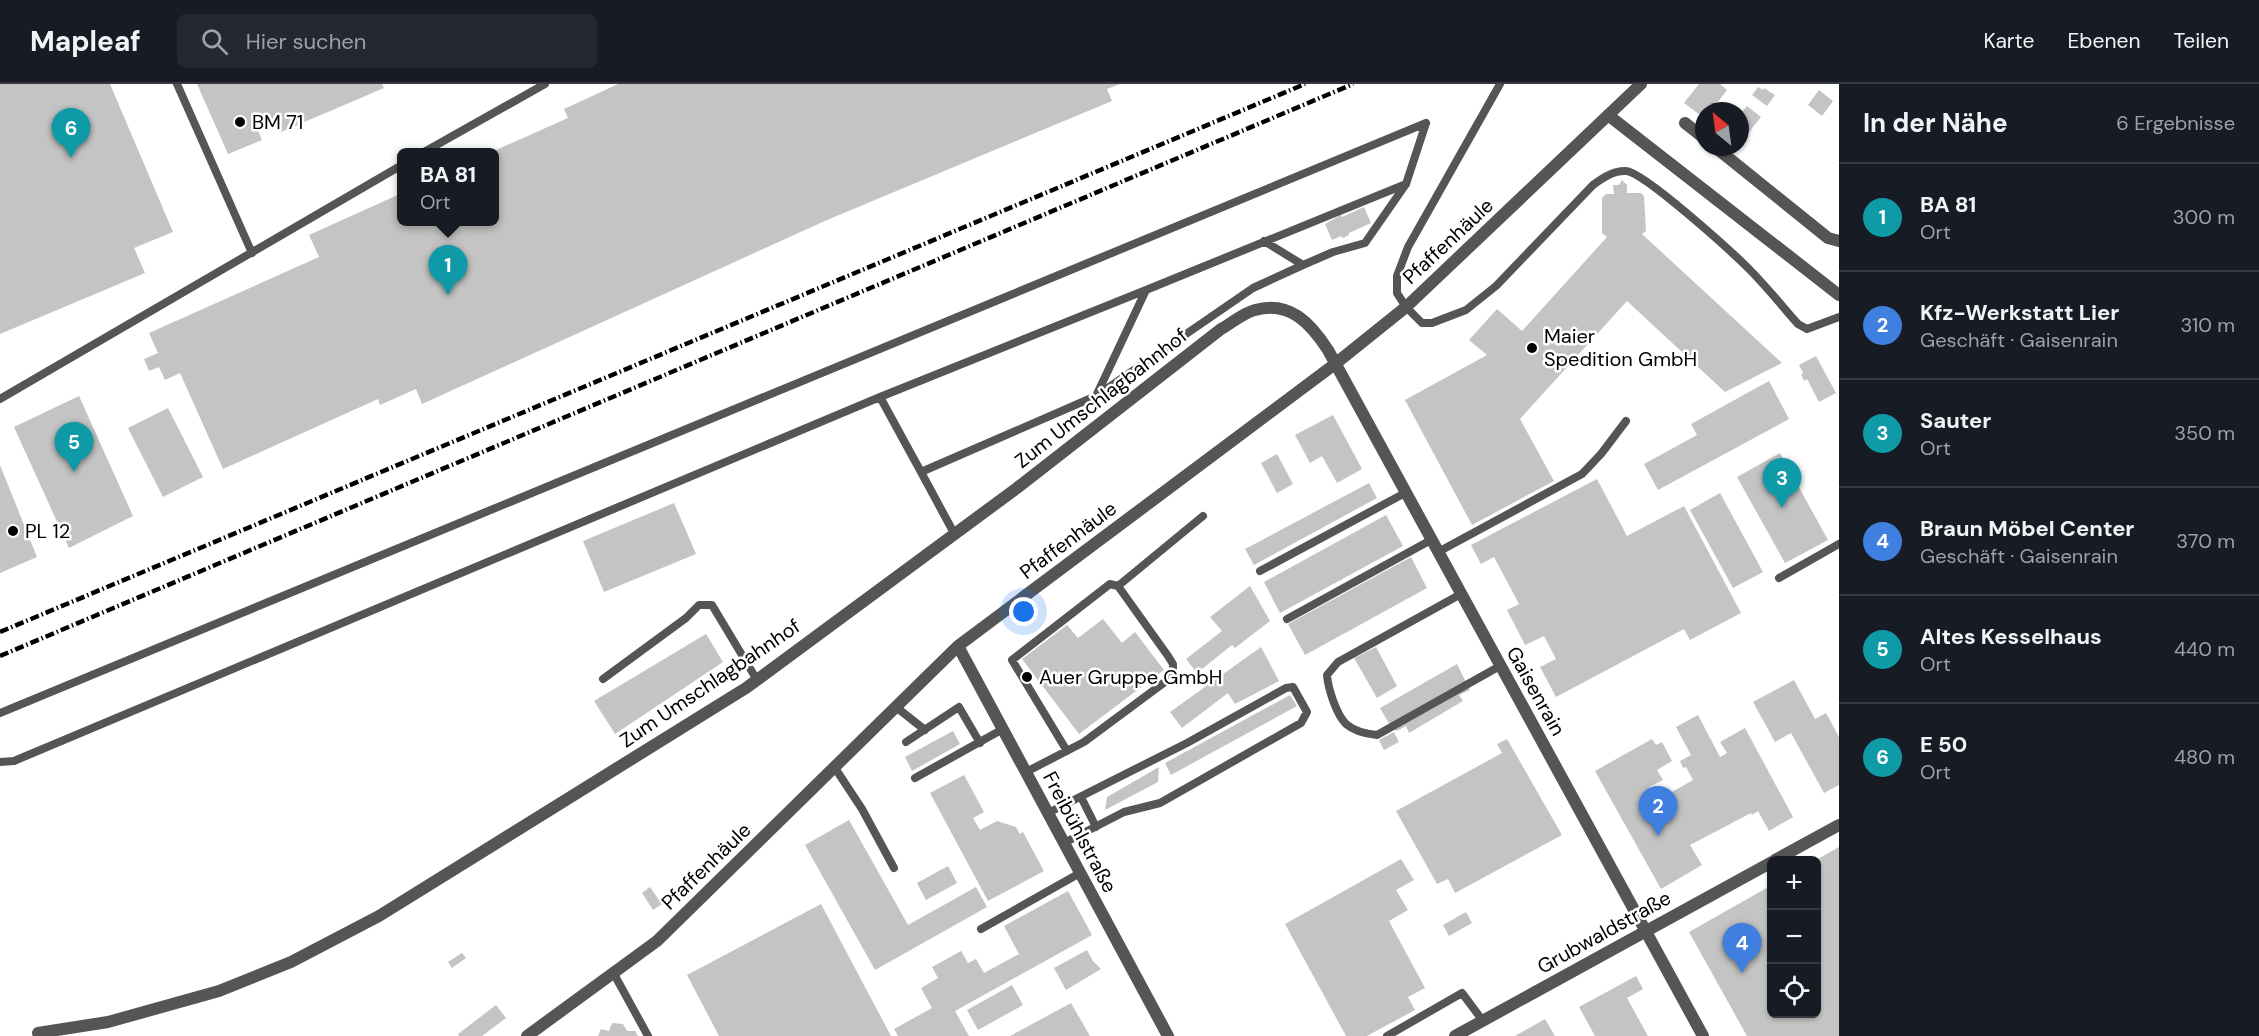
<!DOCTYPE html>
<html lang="de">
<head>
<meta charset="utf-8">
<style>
	body { margin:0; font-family:"DM Sans",sans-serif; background:#242831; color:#f1f3f6 }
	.controls { position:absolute; right:18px; bottom:18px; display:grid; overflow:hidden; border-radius:9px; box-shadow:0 2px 4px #0004 }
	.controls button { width:54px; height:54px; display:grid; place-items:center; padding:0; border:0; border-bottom:2px solid #363941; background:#171b24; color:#f1f3f6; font:30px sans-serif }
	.compass { position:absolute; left:1695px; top:18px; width:54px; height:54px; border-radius:50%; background:#171b24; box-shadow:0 2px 4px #0004; rotate:331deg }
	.you { position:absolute; left:1024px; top:528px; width:21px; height:21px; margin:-15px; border:4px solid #fff; border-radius:50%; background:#1a73e8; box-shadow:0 0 0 9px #1a73e833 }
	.badge { display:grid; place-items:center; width:39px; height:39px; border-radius:50%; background:#b45309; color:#fff; font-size:20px; font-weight:700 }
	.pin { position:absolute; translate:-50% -50px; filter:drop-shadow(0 2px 3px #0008) }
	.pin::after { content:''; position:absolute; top:32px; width:21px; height:18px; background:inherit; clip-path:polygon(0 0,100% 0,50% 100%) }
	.popup { position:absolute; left:397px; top:64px; width:102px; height:78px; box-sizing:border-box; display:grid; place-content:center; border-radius:9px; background:#171b24; filter:drop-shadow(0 2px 4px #0005); font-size:20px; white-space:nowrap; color:#9ea1a6 }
	.popup b { font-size:22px; color:#f1f3f6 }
	.popup::after { content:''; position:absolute; left:50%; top:100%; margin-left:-12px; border:12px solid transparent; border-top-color:#171b24 }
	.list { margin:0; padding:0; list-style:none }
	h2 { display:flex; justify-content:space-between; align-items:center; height:78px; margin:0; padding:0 24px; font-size:26px }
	h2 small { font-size:20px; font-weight:400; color:#9ea1a6 }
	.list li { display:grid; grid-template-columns:39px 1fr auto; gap:18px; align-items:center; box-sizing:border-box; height:108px; padding:0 24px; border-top:2px solid #363941 }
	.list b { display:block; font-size:22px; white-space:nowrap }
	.list p { margin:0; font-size:20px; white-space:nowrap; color:#9ea1a6 }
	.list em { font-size:20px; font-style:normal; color:#9ea1a6 }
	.icon { flex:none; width:33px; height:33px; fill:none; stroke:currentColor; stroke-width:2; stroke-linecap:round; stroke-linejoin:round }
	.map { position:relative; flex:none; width:1839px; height:952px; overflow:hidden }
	header { display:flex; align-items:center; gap:36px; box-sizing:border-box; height:84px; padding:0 30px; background:#171b24; border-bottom:2px solid #363941 }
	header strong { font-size:28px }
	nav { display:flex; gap:33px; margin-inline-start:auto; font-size:21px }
	.search { width:420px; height:54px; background:#242831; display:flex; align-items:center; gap:15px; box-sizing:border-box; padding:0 21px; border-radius:9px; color:#9ea1a6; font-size:22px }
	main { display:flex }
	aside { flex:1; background:#171b24 }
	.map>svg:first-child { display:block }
	.building { fill:#c4c4c4 }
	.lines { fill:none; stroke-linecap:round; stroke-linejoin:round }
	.service { stroke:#555; stroke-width:8 }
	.minor { stroke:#555; stroke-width:12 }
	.rail { stroke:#000; stroke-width:4.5; stroke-dasharray:9 3 1.5 3; stroke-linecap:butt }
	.poi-dot { fill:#000; stroke:#fff; stroke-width:2 }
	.labels { text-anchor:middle; stroke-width:5; stroke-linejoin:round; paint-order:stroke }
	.poi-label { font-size:20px; fill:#000; stroke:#fff; text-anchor:start }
	.street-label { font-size:20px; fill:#000; stroke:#fff }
</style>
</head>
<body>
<header>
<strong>Mapleaf</strong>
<div class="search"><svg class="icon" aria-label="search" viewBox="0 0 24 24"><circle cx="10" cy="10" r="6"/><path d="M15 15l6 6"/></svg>Hier suchen</div>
<nav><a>Karte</a><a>Ebenen</a><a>Teilen</a></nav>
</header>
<main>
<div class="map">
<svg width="1839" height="952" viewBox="0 0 1839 952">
	<rect width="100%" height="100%" fill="#fff"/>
	<path class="building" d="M0 0H110L173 148 134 164 145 189 0 250Z
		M197 0H382L384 4 281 48 275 34 256 42 262 56 228 70Z
		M618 0H1120L1107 5 1112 17 827 136 422 320 416 305 380 321 378 315 223 385 180 289 165 296 159 283 149 287 144 275 158 269 149 249 319 173 309 151 402 109V138H494V67L568 34 564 25Z
		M1699 0H1720L1727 6 1711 27H1704V34L1684 19Z
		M1758 3 1763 6 1764 4 1775 11 1767 22 1752 11Z
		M1819 6 1833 17 1822 32 1808 21Z
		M1747 22 1761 33 1749 48 1740 40V30Z
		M1622 96 1627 101V109H1641L1644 112 1646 147 1642 150 1782 279 1725 308 1627 217 1520 335 1554 397 1472 441 1405 316 1487 271 1469 256 1497 225 1522 247 1607 153 1602 149V114L1606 110H1614L1613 101H1619Z
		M1364 123 1371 139 1349 149V151L1343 154 1341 152 1332 156 1325 140 1341 131 1342 133Z
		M1816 272 1836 309 1819 318 1807 295 1804 297 1801 290 1803 289 1799 281Z
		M1769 297 1789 335 1658 406 1644 380 1697 351 1691 340Z
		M79 312 133 432 69 464 14 343Z
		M168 324 203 393 163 413 128 344Z
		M1333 331 1362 385 1337 399 1322 372 1310 379 1295 351Z
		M1780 369 1828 456 1785 479 1737 393Z
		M1277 370 1293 400 1277 409 1261 379Z
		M0 381 37 473 0 489Z
		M1597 395 1627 452 1684 422 1741 529 1690 556 1684 545 1556 613 1540 583 1556 575 1544 552 1525 561 1507 526 1519 520 1494 473 1481 480 1471 461Z
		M1369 399 1377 414 1254 481 1245 465Z
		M1720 409 1763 488 1733 504 1690 426Z
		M674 419 696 470 604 508 583 457Z
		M1386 431 1403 462 1280 529 1264 498Z
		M1411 473 1427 504 1305 571 1288 540Z
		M1250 502 1270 537 1235 564 1232 561 1197 589 1186 575 1222 547 1210 533Z
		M1103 535 1122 559 1135 548 1164 586 1079 650 1022 575 1067 541 1078 554Z
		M706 550 723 578 615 650 594 617Z
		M1261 563 1279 597 1235 620 1228 609 1182 644 1170 628Z
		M1376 563 1397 602 1377 614 1354 574Z
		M1457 580 1470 606 1459 611 1463 617 1409 649 1406 642 1397 647 1391 643 1380 624Z
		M1794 596 1815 635 1826 629 1839 653V701L1824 709 1791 649 1775 658 1753 618Z
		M1290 611 1297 622 1171 691 1165 679Z
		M1698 631 1720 673 1727 669 1720 658 1745 644 1793 733 1769 747 1758 727 1752 731 1751 729 1690 761 1702 781 1661 805 1595 687 1652 655 1656 661 1662 658 1672 677 1657 686 1663 696 1649 703 1657 719 1664 715 1663 713 1693 696 1686 683 1683 684 1680 677 1691 671 1676 643Z
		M953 647 960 660 912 687 905 673Z
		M1394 648 1399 658 1384 666 1379 656Z
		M1507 655 1562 751 1455 809 1448 795 1437 800 1396 727 1502 669 1497 660Z
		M1159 683 1158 698 1105 726 1107 713Z
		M964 691 984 728 973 734 980 746 997 737 1016 743 1020 750 1023 748 1044 787 988 817 930 709Z
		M849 736 908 841 976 803 987 823 875 886 805 761Z
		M1839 763V952H1747L1689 848 1772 801V930H1816V776Z
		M1401 775 1414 796 1396 806 1408 826 1389 837 1425 904 1408 913 1415 926 1367 952H1346L1285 840Z
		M948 782 957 799 926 816 917 799Z
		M650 803 662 820 653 826 642 809Z
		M1068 807 1092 851 955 927 969 952H898L894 945 932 924 921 904 938 894 932 883 961 867 968 879 976 875 984 889 1019 870 1004 842Z
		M821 820 891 952H719L687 891Z
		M1466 828 1472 839 1449 852 1443 841Z
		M1087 866 1093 877 1101 885 1066 906 1054 884Z
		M462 869 466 874 452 884 448 878Z
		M1636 892 1643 905 1627 914 1648 952H1595L1579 923Z
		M1012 901 1023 921 978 946 967 926Z
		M1071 919 1090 952H1010Z
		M496 921 506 934 482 952H459L458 950Z
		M1545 935 1555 952H1515L1531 943Z
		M612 939 623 940 627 947H635L638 952H598L601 945 609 947Z"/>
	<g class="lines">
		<path class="service" d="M177 0 252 169
			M1500 0 1408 163 1397 192V209L1406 223 1422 239H1432L1466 226 1496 202 1593 101C1602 94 1614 86 1626 87 1644 88 1732 168 1749 185 1766 202 1782 222 1798 240L1807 245 1839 233
			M424 68 545 0
			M1264 157 1303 181 1333 168 1365 159 1406 100 1426 39
			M1097 310 1146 206 1406 100
			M880 313 921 388
			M0 315 402 81
			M955 451 921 388 1096 312 1253 204 1303 181
			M1438 468 1582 390 1601 370 1626 337
			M1260 487 1405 409
			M1779 494 1839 460
			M1118 502 1203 432
			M1461 510 1338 578 1327 591C1328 604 1336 630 1346 640 1354 647 1367 650 1377 651L1500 582
			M1287 535 1431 456
			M603 595 686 534 699 521H712L757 596
			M896 623 925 646
			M0 629 1426 39
			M906 658 959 623 980 659
			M0 678 14 677 880 313 1146 206
			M835 684 862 725 894 784
			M1026 688 1084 658 1173 592V580L1168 572 1118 502 1110 500 1012 576 1067 667
			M915 694 1003 645
			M1081 713 1096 743
			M1048 729 1187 659 1286 604 1293 603 1307 628 1301 639 1160 719 1124 728 1064 759
			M981 845 1080 789
			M614 890 648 952
			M1387 952 1462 909 1483 937"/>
		<path class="minor" d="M1608 31 1839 211
			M1685 39 1704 54
			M1715 63 1828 154 1839 157
			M958 562 1168 952
			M1775 776 1839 741
			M38 949 108 938 219 907 291 878 379 832 746 604 1017 404 1221 245C1232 239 1243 229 1255 226 1290 216 1311 240 1328 266L1703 952
			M527 952 657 857 958 562 1335 280 1406 223 1641 0
			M1455 952 1772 778"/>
		<path class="rail" d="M0 548 1305 0
			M0 572 1353 0"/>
	</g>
	<g class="poi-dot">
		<circle cx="240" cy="38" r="6"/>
		<circle cx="1532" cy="264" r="6"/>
		<circle cx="13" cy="447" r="6"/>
		<circle cx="1027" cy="593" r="6"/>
	</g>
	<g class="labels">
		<g class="poi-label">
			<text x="252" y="45">BM 71</text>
			<text x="1544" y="259">Maier<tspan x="1544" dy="23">Spedition GmbH</tspan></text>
			<text x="25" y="454">PL 12</text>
			<text x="1039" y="600">Auer Gruppe GmbH</text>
		</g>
		<g class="street-label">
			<text transform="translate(1448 157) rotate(-43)" y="7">Pfaffenhäule</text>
			<text transform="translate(1101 314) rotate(-38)" y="7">Zum Umschlagbahnhof</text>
			<text transform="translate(1068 456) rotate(-37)" y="7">Pfaffenhäule</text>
			<text transform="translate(710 599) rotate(-34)" y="7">Zum Umschlagbahnhof</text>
			<text transform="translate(1536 607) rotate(61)" y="7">Gaisenrain</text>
			<text transform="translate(1080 748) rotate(62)" y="7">Freibühlstraße</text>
			<text transform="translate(706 782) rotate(-44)" y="7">Pfaffenhäule</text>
			<text transform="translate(1604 848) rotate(-29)" y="7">Grubwaldstraße</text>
		</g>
	</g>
</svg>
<div class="controls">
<button>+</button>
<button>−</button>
<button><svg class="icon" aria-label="locate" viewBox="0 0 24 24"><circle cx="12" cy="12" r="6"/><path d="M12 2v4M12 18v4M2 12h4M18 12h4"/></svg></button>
</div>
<svg class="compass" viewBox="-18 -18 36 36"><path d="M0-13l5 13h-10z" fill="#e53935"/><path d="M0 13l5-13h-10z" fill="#9ea1a6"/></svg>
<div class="you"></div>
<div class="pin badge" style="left:448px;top:211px;background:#0f9aa8">1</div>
<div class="popup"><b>BA 81</b>Ort</div>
<div class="pin badge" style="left:1658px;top:752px;background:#3f7fe0">2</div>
<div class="pin badge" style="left:1782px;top:424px;background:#0f9aa8">3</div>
<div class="pin badge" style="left:1742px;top:889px;background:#3f7fe0">4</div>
<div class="pin badge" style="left:74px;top:388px;background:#0f9aa8">5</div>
<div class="pin badge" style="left:71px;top:74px;background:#0f9aa8">6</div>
</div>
<aside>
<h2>In der Nähe<small>6 Ergebnisse</small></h2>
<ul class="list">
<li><span class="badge" style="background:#0f9aa8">1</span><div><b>BA 81</b><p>Ort</p></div><em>300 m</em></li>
<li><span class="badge" style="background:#3f7fe0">2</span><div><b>Kfz-Werkstatt Lier</b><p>Geschäft · Gaisenrain</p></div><em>310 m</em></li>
<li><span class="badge" style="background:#0f9aa8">3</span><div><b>Sauter</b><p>Ort</p></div><em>350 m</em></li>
<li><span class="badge" style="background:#3f7fe0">4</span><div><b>Braun Möbel Center</b><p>Geschäft · Gaisenrain</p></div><em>370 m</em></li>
<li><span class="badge" style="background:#0f9aa8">5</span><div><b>Altes Kesselhaus</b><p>Ort</p></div><em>440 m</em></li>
<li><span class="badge" style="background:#0f9aa8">6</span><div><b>E 50</b><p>Ort</p></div><em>480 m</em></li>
</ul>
</aside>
</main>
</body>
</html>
